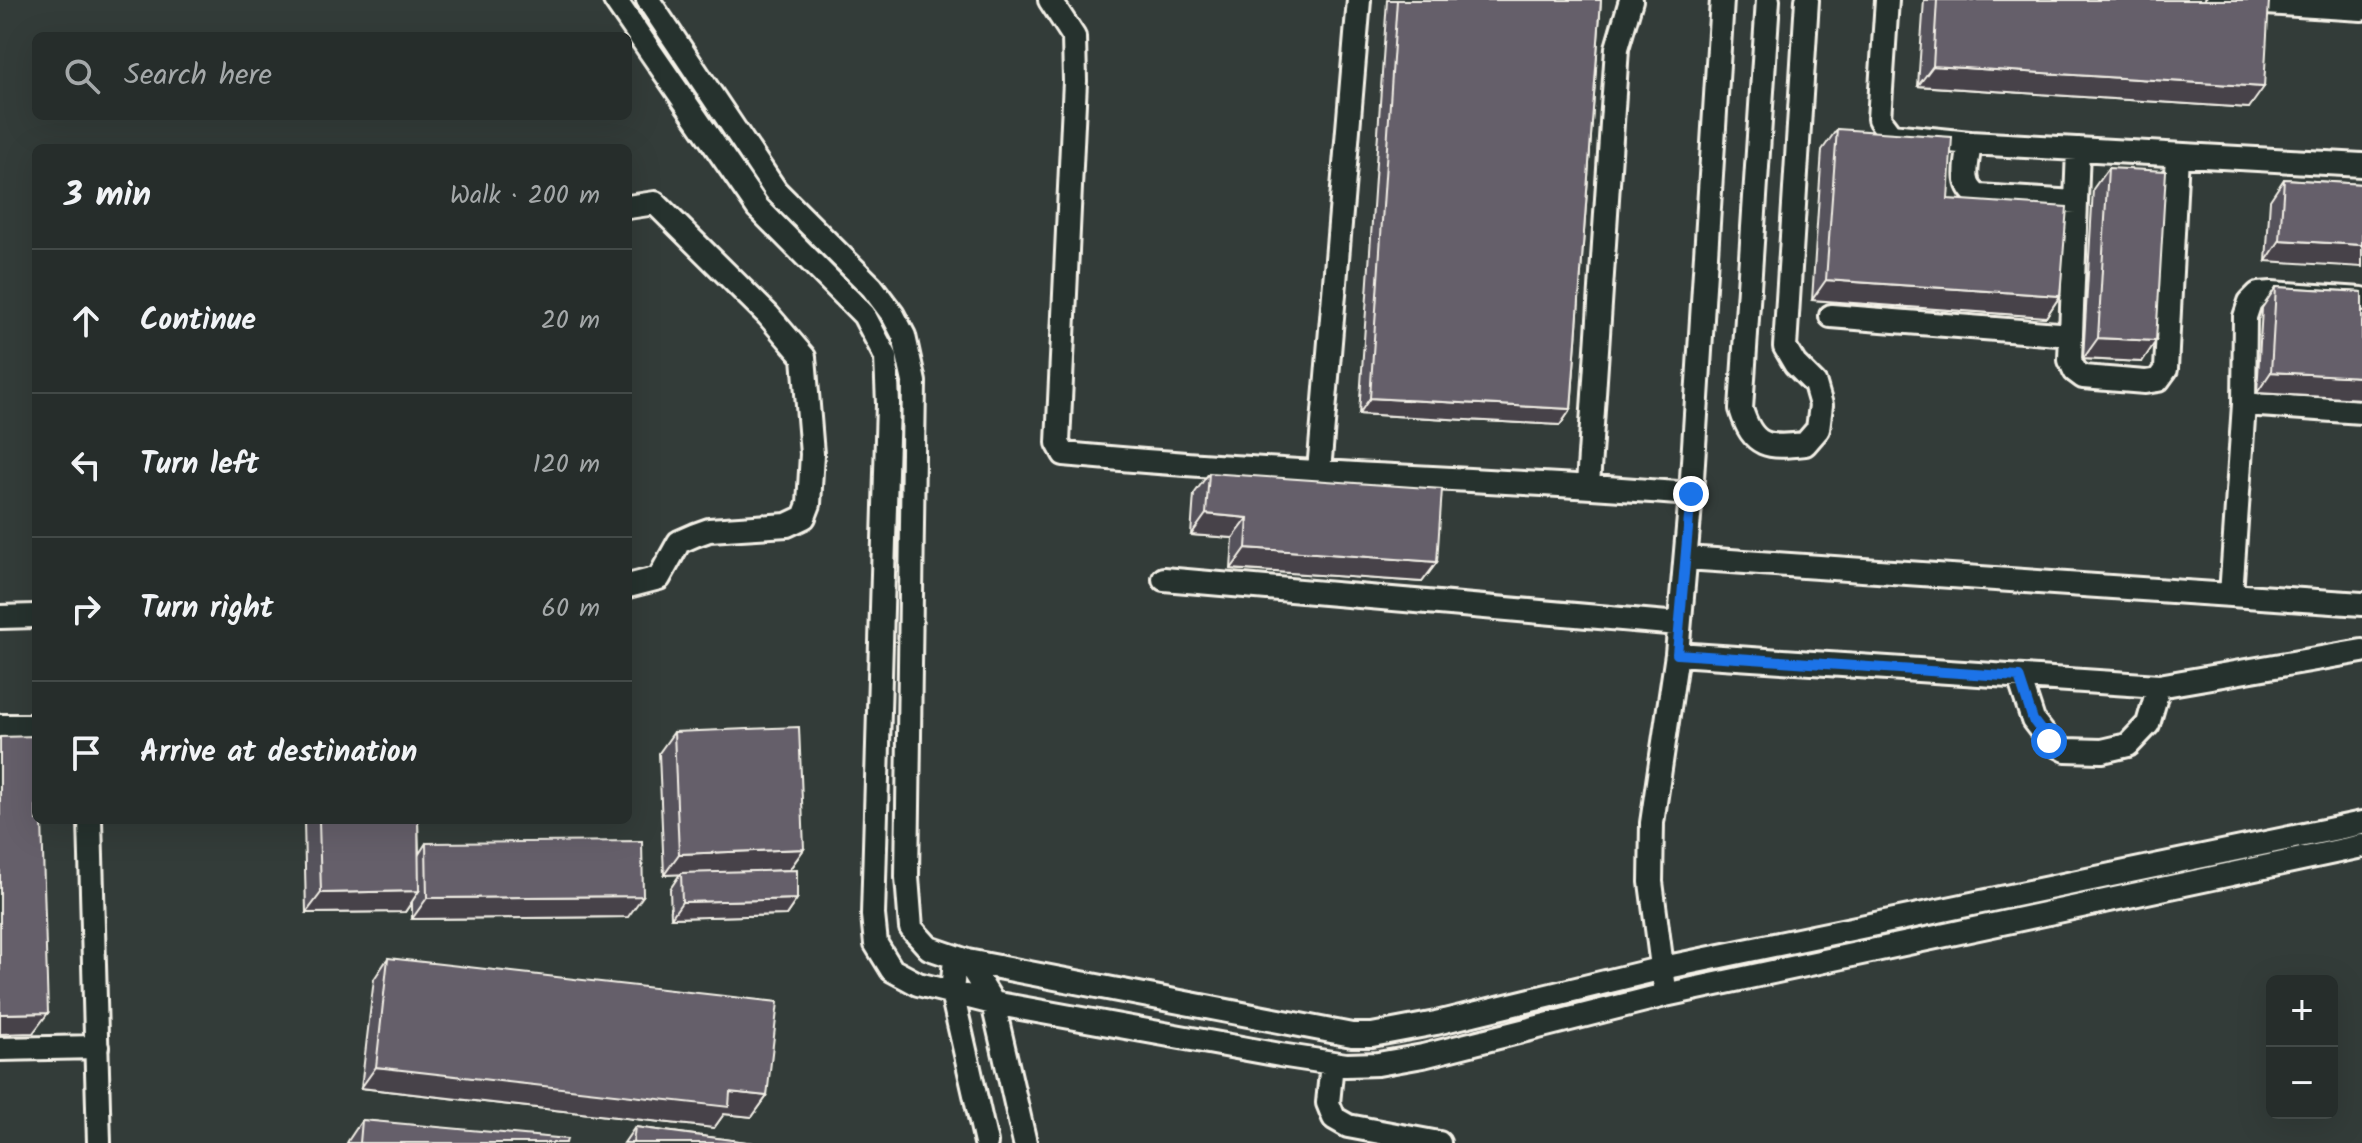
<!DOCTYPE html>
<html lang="en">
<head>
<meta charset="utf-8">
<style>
	body { margin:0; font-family:Kalam,sans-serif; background:#323937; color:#f1f3f6 }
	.controls { position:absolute; right:24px; bottom:24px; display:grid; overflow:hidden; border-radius:12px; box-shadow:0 8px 32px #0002 }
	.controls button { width:72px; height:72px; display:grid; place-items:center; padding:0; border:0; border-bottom:2px solid #424947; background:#262d2b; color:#f1f3f6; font:40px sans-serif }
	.stop { position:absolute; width:24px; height:24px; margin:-18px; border:6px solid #1a73e8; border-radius:50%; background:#fff }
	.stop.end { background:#1a73e8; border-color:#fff; box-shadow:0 2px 8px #0008 }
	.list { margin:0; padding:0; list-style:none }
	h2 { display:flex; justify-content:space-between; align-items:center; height:104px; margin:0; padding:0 32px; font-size:34px }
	h2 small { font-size:26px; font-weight:400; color:#a4a8a9 }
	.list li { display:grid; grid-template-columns:52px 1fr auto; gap:24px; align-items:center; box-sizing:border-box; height:144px; padding:0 32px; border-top:2px solid #424947 }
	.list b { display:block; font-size:30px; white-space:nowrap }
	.list em { font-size:26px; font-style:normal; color:#a4a8a9 }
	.icon { flex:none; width:44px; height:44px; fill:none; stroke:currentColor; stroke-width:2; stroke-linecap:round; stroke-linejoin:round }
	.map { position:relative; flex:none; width:2362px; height:1143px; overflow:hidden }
	.search { position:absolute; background:#262d2b; box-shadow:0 8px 32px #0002; left:32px; top:32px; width:600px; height:88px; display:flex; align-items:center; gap:20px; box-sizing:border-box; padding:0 28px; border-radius:12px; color:#a4a8a9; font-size:30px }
	.panel { position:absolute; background:#262d2b; box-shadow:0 8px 32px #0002; left:32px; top:144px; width:600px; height:680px; border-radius:12px }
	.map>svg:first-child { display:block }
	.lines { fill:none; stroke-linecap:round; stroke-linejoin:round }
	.minor-casing { stroke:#f4f1e8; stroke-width:28 }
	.minor { stroke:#26332d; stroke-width:22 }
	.wall { fill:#57525b; stroke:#f4f1e8; stroke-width:2 }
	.shaded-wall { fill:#47424a; stroke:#f4f1e8; stroke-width:2 }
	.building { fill:#655f6a; stroke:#f4f1e8; stroke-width:2 }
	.route { stroke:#1a73e8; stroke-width:10 }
</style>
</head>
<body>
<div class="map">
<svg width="2362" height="1143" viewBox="0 0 2362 1143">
	<rect width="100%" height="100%" fill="#333c39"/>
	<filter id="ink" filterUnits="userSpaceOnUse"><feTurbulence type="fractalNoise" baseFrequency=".0125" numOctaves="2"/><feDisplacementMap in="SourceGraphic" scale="16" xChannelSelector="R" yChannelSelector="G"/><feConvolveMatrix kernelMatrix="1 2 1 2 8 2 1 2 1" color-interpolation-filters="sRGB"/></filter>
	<g filter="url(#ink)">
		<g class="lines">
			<defs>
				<path id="minor" d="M615 0 758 208 864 315 886 357 888 404 873 915 876 944 892 970 918 984 993 1003 1280 1055 1346 1065 1378 1064 1423 1056 1665 995 2362 846
					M648 0 776 191 872 287 893 315 904 336 914 382 907 877 911 928 929 948 967 961 1352 1035H1372L1436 1023 1663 968 2362 823
					M1050 0 1074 37 1075 81 1058 443 1064 454C1273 474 1482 477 1691 494
					M1768 0 1741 409C1753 448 1768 448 1805 444L1818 429 1821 405 1815 384 1795 364 1785 347 1807 0
					M1887 0 1879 119 1891 135 1970 143 2362 165
					M2217 0 2362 9
					M1970 143C1968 162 1959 186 1979 196L2076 202
					M2078 149 2070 360 2075 371 2083 377 2145 382 2158 380 2166 369 2177 155
					M628 207 655 203 768 315 804 357 812 454 809 504 804 517 787 525 709 530 695 535 679 542 659 578 628 586
					M1831 316 2071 335
					M2244 404 2362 412
					M1319 471 1359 0
					M1588 485 1617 48 1631 0
					M1686 558 2362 604
					M1164 579 1679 624
					M2231 595 2244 404 2245 317 2250 302 2258 294 2272 293 2362 299
					M0 617 36 616
					M1677 654 2159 686 2362 651
					M2019 677 2033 720 2049 741 2066 750 2102 751 2128 745 2148 724 2159 686
					M0 726H36
					M90 820 99 1143
					M955 958 952 993 986 1143
					M967 961 993 1003 1025 1143
					M1664 982 1651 882 1652 823 1677 654 1691 494 1722 0
					M0 1049 97 1047
					M1332 1063 1328 1103 1334 1118 1348 1126 1439 1143"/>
			</defs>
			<use href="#minor" class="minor-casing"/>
			<use href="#minor" class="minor"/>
		</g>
		<path class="wall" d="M1387 0H1601L1571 409 1560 425 1359 414Z
			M1924 0H2269L2249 108 1918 86Z
			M1837 129 1948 199 2060 296 2046 317 1812 300 1822 150Z
			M2108 168 2142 362 2083 359 2093 189Z
			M2284 179 2362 184 2266 261 2270 200Z
			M2276 287 2362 292V399L2257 393 2262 308Z
			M1209 473 1437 562 1422 582 1231 569 1233 538 1191 535 1194 494Z
			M674 732 804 849 789 870 723 872 797 899 786 915 671 918 670 889 680 874 664 875 659 753Z
			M304 820H418L419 854 426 843 628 917 412 919V902L405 912 306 913Z
			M388 958 767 1096 752 1117 724 1114 714 1128 361 1088 374 979Z
			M362 1120 566 1143H347L348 1141Z
			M635 1127 754 1143H624Z"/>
		<path class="shaded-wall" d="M1933 66 2264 87 2249 108 1918 86Z
			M2280 240 2362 245V267L2266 261Z
			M1826 280 2060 296 2046 317 1812 300Z
			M2098 338 2156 341 2142 362 2083 359Z
			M2271 372 2362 377V399L2257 393Z
			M1370 398 1571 409 1560 425 1359 414Z
			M1206 514 1248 518 1233 538 1191 535Z
			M1246 548 1437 562 1422 582 1231 569Z
			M804 849 789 870 664 875 679 854Z
			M419 891 405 912 306 913 321 893Z
			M643 896 628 917 412 919 427 898Z
			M797 899 786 915 671 918 682 902Z
			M48 1013 33 1033 0 1034V1014Z
			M376 1067 730 1092 767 1096 752 1117 724 1114 714 1128 361 1088Z"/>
		<path class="building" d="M1397 0H1601L1571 409 1370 398Z
			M1937 0H2269L2264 87 1933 66Z
			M1837 129 1952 137 1948 199 2067 207 2060 296 1826 280Z
			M2108 168 2166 171 2156 341 2098 338Z
			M2284 179 2362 184V245L2280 240Z
			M2276 287 2362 292V377L2271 372Z
			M1209 473 1442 489 1437 562 1246 548 1248 518 1206 514Z
			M799 727 804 849 679 854 674 732Z
			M36 736V820H42L48 1013 0 1014V737Z
			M319 820H418L419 891 321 893Z
			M642 841 643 896 427 898 426 843Z
			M797 870V899L682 902 681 873Z
			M388 958 778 1002 767 1096 730 1092 729 1107 376 1067Z
			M362 1120 567 1139 566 1143H360Z
			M635 1127 754 1143H633Z"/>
	</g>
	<g class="lines" filter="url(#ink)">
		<path class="route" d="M1691 494 1677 654 2019 677 2033 720 2049 741"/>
	</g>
</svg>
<div class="controls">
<button>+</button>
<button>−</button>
</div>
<div class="stop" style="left:2049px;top:741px"></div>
<div class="stop end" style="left:1691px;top:494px"></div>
<div class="search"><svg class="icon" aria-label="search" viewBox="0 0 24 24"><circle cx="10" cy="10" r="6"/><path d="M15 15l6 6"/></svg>Search here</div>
<section class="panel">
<h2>3 min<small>Walk · 200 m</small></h2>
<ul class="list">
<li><svg class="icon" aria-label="ahead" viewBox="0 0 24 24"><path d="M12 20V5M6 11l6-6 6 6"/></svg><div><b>Continue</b></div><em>20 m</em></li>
<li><svg class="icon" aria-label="left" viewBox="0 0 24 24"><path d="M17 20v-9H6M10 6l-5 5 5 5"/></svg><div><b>Turn left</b></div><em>120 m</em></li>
<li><svg class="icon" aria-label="right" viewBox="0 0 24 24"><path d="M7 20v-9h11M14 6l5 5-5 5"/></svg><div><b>Turn right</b></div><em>60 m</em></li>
<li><svg class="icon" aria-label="arrive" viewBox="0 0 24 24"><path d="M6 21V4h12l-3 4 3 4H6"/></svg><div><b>Arrive at destination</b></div></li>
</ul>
</section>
</div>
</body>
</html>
